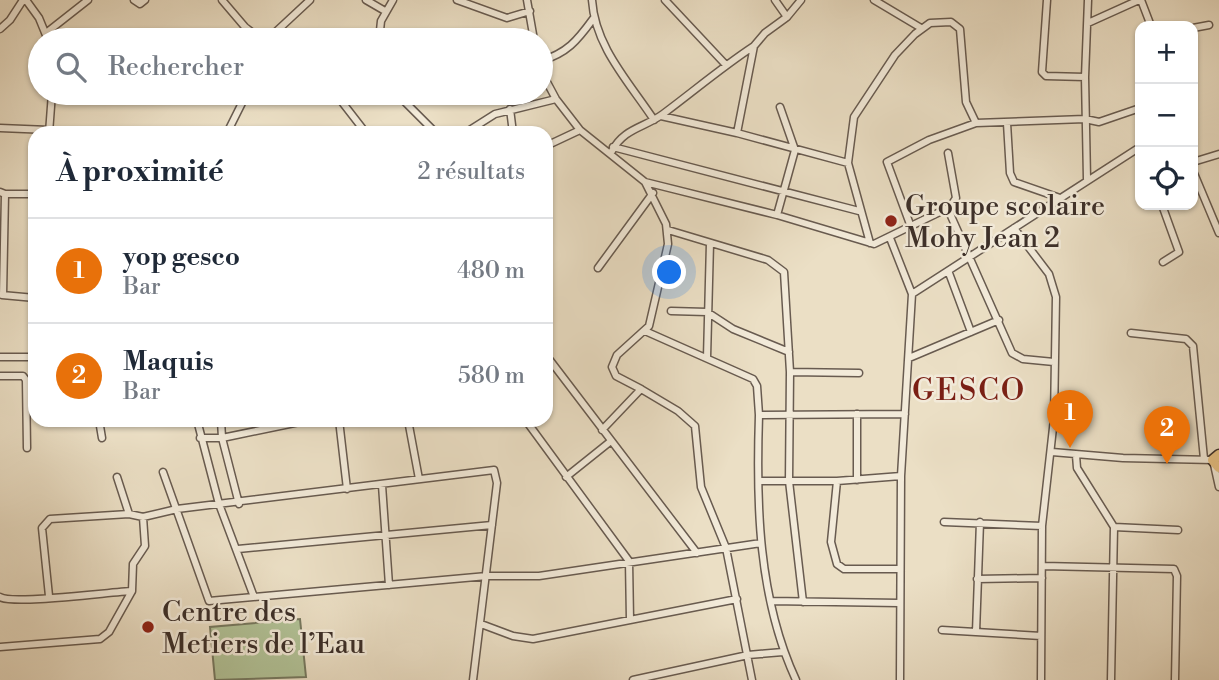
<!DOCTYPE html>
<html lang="fr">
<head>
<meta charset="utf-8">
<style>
	body { margin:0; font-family:"Libre Bodoni",serif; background:#f6f6f7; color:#1f2937 }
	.controls { position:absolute; right:21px; top:21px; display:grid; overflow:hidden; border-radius:14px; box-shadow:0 2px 5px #0004 }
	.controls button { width:63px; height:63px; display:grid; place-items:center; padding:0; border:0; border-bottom:2px solid #e0e1e3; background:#fff; color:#1f2937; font:35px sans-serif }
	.you { position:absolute; left:670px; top:273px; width:24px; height:24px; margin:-18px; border:5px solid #fff; border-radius:50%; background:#1a73e8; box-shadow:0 0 0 10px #1a73e833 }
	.badge { display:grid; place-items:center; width:46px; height:46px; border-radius:50%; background:#1a73e8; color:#fff; font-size:23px; font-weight:700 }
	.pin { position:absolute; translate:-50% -58px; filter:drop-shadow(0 2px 4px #0008) }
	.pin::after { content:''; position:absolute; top:37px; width:24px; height:21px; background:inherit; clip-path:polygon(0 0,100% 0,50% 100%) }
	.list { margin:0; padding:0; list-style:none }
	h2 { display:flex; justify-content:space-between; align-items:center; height:91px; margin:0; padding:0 28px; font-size:30px }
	h2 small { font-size:23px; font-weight:400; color:#747a83 }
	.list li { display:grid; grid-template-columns:46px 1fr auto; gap:21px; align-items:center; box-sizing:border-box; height:105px; padding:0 28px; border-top:2px solid #e0e1e3 }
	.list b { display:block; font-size:26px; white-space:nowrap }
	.list p { margin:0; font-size:23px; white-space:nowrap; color:#747a83 }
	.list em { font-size:23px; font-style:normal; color:#747a83 }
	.icon { flex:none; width:38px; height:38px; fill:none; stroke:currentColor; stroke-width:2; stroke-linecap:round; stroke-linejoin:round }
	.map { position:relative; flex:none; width:1219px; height:680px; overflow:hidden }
	.search { position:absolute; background:#fff; box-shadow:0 2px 5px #0004; left:28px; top:28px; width:525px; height:77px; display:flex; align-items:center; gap:18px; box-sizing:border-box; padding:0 24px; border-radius:38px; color:#747a83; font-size:26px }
	.panel { position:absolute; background:#fff; box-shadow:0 2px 5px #0004; left:28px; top:126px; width:525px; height:301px; border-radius:21px }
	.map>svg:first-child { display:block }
	.green { fill:#b2c398; stroke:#777960; stroke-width:2 }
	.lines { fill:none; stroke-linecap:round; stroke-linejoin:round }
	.minor-casing { stroke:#685b50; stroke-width:9 }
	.motorway-casing { stroke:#3c2f29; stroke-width:13 }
	.minor { stroke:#f2ead9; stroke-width:6 }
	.motorway { stroke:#e6c082; stroke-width:10 }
	.poi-dot { fill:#8f2418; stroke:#f2ead9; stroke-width:2.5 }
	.labels { text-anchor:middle; stroke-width:5; stroke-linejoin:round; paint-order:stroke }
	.poi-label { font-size:28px; fill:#3c2f29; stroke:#f2ead9; text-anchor:start }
	.neighbourhood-label { font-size:30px; letter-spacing:2px; fill:#7a1f14; stroke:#f2ead9 }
</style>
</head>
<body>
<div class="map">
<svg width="1219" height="680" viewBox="0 0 1219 680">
	<rect width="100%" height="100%" fill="#ebdfc5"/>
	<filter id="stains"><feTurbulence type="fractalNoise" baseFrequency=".00286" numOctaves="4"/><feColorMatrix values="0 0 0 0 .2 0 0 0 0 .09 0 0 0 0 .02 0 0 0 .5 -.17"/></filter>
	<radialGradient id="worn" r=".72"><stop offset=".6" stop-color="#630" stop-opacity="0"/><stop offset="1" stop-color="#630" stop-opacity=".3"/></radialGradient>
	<path class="green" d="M300 619 306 677 215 680 210 627Z"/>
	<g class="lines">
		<defs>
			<path id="minor" d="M26 0 39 18 48 40
				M134 0 140 4 145 0
				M222 0 245 27 262 40
				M366 0 385 11
				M457 0 507 18 530 11
				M527 0 534 40
				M592 0C595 47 629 82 654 120
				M665 0 726 65
				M874 0 921 28
				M1047 0 1042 72 1046 76 1085 77
				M1141 0 1151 26
				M787 17 801 0
				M1088 23 1139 0
				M1193 28 1209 25
				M0 29 10 20 23 0
				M278 31 291 40
				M46 33 88 0
				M267 40 310 0
				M379 40 381 21 393 0
				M541 61C567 53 577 41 593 19
				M541 71 556 99 580 130 645 182 777 215 874 244 950 207
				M335 93 366 133
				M396 93 436 133
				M510 109 513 133
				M661 116 737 133 848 163
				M1007 123 1010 173 1014 182 1060 198
				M0 128 49 130
				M49 133 52 93
				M227 133 247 93
				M465 133 495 114 556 99
				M737 133 754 46 765 33 787 17 775 0
				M546 146 580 130
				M613 147 859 211
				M612 151C624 128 644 128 663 114 694 91 722 67 754 46
				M948 153 956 198 950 207 951 216 1012 353 1023 359 1054 362
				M1193 162 1219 154
				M1193 171 1219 233
				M1087 179 1085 77 1088 0
				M0 192 5 194 3 295
				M5 194H35
				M1162 205 1179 252 1163 262
				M777 215 795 150 780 107
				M911 227 887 162 929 140 976 123
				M1014 228 1049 274 1056 297 1054 419 1042 526 1041 680
				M668 230 768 260 784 272 790 372 789 481 803 602
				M890 238 912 294
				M870 243 848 163 854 117 895 55 915 34 930 23 951 22 960 29 966 102 976 123 1085 119 1099 122 1140 108
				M598 268 653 193
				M949 273 971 332
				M2 295 35 298
				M671 311 707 312 733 329 789 352
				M645 331 753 379 757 386 759 415 905 414
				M1131 333 1186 339 1193 346 1204 459
				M546 355 697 553
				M0 357H35
				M707 358 710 243
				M909 358 999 320
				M790 372 859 373
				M0 376H23L26 380 27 448
				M641 389 678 411 695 426 701 487 726 548 752 680
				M857 414V480
				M759 415C756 503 758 598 796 680
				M99 420 102 438
				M197 420 219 504 254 597
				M221 420 222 438 239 504
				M339 420 347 489
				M408 420 419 479
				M527 422 629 561 630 620
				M602 430 641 389 616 376 612 367 617 355 649 326 668 244 666 224 645 182
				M200 438H222L309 420
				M1052 452 1123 458 1213 460 1219 487
				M1076 455 1077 468 1114 527 1111 680
				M163 472 209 601 487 576H539L761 543
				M117 477 129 514
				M566 477 611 441
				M759 481H837L901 476
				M837 481 831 542 837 564 844 569H899
				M382 485 389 585
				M944 522 1042 526
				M1114 527 1178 530
				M238 549 492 525
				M1043 566 1174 569 1177 576 1175 680
				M977 579 1042 578
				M49 596 42 528 50 519 129 514 143 517 177 509 494 470 497 483 473 680
				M0 597C12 605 110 592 132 591L133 564 145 546 143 517
				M771 601 899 603
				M481 624 513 636 533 639 737 599
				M942 630 1041 636
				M976 632 980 522
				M0 647 100 639 109 632 132 591
				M633 680 748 655 783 652
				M900 680 901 476 912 294 1140 147"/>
			<path id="motorway" d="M1219 455 1213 460 1219 467"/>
		</defs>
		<use href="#minor" class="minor-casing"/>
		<use href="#motorway" class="motorway-casing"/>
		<use href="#minor" class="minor"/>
		<use href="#motorway" class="motorway"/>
	</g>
	<g class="poi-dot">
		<circle cx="891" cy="221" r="7"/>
		<circle cx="148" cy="627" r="7"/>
	</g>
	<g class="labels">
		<g class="poi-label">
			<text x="905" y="215">Groupe scolaire<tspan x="905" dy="32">Mohy Jean 2</tspan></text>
			<text x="162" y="621">Centre des<tspan x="162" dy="32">Metiers de l’Eau</tspan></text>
		</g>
		<g class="neighbourhood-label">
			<text x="969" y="400">GESCO</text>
		</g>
	</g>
	<rect width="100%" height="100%" filter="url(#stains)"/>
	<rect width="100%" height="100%" fill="url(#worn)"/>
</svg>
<div class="controls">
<button>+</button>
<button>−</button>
<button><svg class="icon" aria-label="locate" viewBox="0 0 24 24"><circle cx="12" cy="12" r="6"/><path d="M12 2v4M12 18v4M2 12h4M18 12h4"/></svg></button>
</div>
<div class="you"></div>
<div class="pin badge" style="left:1070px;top:448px;background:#e8710a">1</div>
<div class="pin badge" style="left:1167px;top:464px;background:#e8710a">2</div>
<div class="search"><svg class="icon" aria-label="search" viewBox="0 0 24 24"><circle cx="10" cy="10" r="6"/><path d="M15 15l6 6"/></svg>Rechercher</div>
<section class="panel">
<h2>À proximité<small>2 résultats</small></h2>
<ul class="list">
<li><span class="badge" style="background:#e8710a">1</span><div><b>yop gesco</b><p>Bar</p></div><em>480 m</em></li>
<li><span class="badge" style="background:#e8710a">2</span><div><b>Maquis</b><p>Bar</p></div><em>580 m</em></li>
</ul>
</section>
</div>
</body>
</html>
